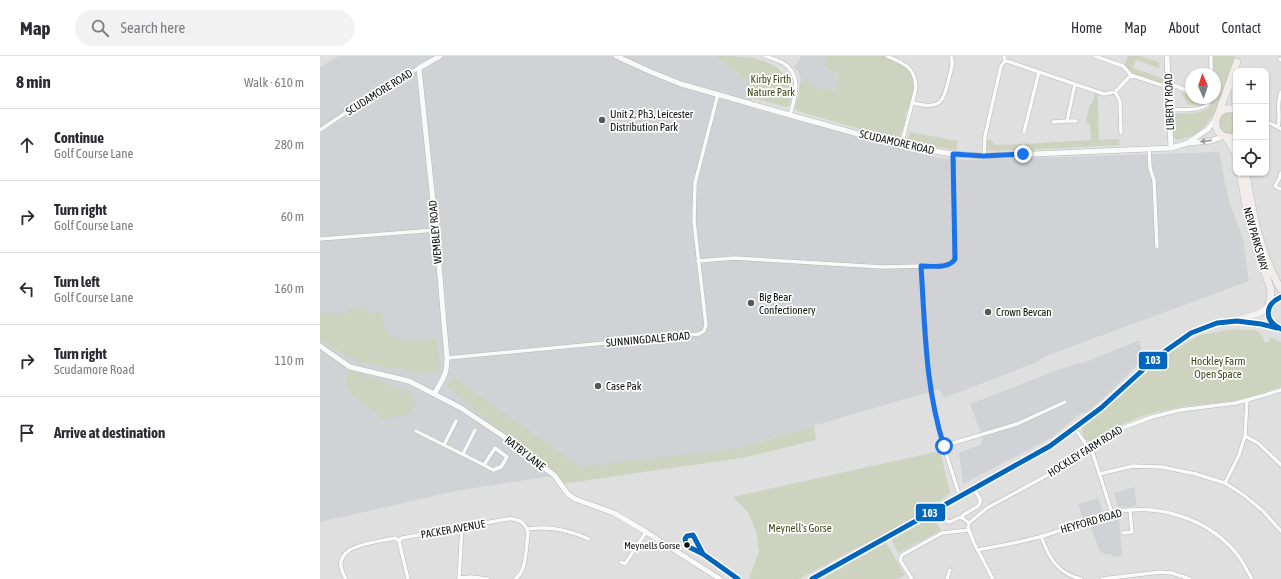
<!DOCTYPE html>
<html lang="en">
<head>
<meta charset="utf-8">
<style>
	body { margin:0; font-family:"Asap Condensed",sans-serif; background:#f2f2f3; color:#2b2b33 }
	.controls { position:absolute; right:12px; top:12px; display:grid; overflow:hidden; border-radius:8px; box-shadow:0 1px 3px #0004 }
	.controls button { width:36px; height:36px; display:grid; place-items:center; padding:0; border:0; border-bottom:1px solid #e1e1e2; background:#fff; color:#2b2b33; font:20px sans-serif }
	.compass { position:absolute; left:865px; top:12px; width:36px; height:36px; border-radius:50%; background:#fff; box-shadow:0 1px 3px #0004; rotate:357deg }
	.stop { position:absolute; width:12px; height:12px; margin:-9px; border:3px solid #1a73e8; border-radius:50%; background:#fff }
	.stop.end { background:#1a73e8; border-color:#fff; box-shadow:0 1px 4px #0008 }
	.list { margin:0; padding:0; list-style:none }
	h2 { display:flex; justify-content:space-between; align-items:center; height:52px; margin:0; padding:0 16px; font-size:17px }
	h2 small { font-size:13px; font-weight:400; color:#7c7c81 }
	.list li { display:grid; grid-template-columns:26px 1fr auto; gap:12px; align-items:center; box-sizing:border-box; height:72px; padding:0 16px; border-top:1px solid #e1e1e2 }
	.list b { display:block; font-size:15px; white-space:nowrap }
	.list p { margin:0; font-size:13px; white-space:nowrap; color:#7c7c81 }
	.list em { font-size:13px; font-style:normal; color:#7c7c81 }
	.icon { flex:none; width:22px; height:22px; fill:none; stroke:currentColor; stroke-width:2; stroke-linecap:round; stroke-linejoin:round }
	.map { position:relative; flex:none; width:961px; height:523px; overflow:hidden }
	header { display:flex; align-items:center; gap:24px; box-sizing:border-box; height:56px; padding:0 20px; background:#fff; border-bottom:1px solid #e1e1e2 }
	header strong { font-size:19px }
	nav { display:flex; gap:22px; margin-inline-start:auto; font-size:14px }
	.search { width:280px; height:36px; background:#f2f2f3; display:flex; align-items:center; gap:10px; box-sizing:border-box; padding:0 14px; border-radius:22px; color:#7c7c81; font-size:15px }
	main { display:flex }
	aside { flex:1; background:#fff }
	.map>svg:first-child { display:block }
	.built { fill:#d0d2d6 }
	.green { fill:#cdd3be }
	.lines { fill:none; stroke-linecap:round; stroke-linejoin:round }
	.street-casing { stroke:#b6b6b6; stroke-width:4.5 }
	.secondary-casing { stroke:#b6b6b6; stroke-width:6 }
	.primary-casing { stroke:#bbb; stroke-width:6 }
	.highway-casing { stroke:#bbb; stroke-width:8 }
	.street { stroke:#fafafa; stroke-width:3.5 }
	.secondary { stroke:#fafafa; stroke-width:5 }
	.primary { stroke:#f4f2f1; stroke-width:5.5 }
	.highway { stroke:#f2edea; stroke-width:7 }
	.bus-1-casing { stroke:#fff; stroke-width:8 }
	.bus-1 { stroke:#0065bd; stroke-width:5 }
	.oneway { fill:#9c9c9c }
	.route { stroke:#1a73e8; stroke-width:5 }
	.poi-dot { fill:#585858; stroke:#fff; stroke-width:1.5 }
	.bus-dot { fill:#0f0f0f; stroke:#fff; stroke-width:1.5 }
	.labels { text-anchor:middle; stroke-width:3.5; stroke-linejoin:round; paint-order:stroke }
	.bus-label { font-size:10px; fill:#0f0f0f; stroke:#fff; text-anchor:end }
	.park-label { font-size:11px; fill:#3d4717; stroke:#fff }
	.street-label { font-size:11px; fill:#0f0f0f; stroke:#fff }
	.poi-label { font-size:11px; fill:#0f0f0f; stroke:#fff; text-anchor:start }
	.line-badge { stroke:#fff; stroke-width:1.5 }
	.badge-label { font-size:11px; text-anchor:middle; font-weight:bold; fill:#fff }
</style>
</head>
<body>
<header>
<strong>Map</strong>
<div class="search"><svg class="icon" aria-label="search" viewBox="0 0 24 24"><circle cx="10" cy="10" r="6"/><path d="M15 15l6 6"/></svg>Search here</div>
<nav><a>Home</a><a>Map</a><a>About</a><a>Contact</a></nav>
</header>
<main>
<aside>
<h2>8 min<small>Walk · 610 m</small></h2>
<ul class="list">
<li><svg class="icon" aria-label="ahead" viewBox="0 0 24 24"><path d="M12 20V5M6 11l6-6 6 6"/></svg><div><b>Continue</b><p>Golf Course Lane</p></div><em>280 m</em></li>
<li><svg class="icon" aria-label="right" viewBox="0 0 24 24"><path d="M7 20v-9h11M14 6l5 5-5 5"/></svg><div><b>Turn right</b><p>Golf Course Lane</p></div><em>60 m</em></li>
<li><svg class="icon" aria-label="left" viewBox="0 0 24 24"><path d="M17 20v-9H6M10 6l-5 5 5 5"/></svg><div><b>Turn left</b><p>Golf Course Lane</p></div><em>160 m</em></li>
<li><svg class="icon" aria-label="right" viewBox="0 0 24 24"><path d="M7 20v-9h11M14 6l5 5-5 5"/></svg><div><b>Turn right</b><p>Scudamore Road</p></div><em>110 m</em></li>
<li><svg class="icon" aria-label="arrive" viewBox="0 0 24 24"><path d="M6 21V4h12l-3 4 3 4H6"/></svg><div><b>Arrive at destination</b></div></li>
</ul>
</aside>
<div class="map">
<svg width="961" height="523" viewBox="0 0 961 523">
	<rect width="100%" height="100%" fill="#dfdfdf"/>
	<path class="built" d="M18 0H396L411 14 416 16 435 35 432 42 431 52 618 102 645 104 899 96 908 142 923 183 929 225 726 300 715 307 624 342 619 333 415 393 140 434 0 466V11Z
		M481 0H507V14L519 18 514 35 491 30 489 24 481 25 479 17 473 10 477 8Z
		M820 284 822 304 785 341 766 357H761L731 382 643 428 639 397 660 389 663 382 650 348 738 314 761 306V308Z
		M815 431 816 450 798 452 794 437Z
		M778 442 783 456 763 463 758 448Z
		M792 461H799L802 500 793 501 791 498H784L779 494 770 469Z"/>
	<path class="green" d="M396 0C422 0 453 0 467 23 471 31 472 41 469 50L466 51 432 42 435 35 416 16 411 14Z
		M506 0H564L584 9 592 21 594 30 588 55H586L585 61 586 62 580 82 579 83 565 80 477 55 475 52 479 38 480 25 489 24 491 30 514 35 519 18 507 14 508 11 503 9Z
		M808 0H820L839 6V12L816 4 813 12 847 24 848 29 811 19 804 11Z
		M893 0H914C914 12 908 25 903 36 900 44 897 54 892 61 884 73 871 83 856 84L854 81 852 64 856 58C866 57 886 59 891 49 892 47 892 44 892 42H895V18H893Z
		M860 35 871 39V42H888L889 44 886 48 868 49V48Z
		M775 37 778 38 779 84 799 83 800 89 704 94 705 88 771 84 770 68 766 67V65L770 48H772Z
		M907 56 916 57V77C904 79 899 76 899 64L904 57Z
		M590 76 638 85 636 94 605 89 590 86 588 82Z
		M667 83 674 86V89L702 88V94L670 95 666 94 665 91Z
		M45 250 47 257 63 256 64 272 71 281 95 285 117 282 120 315 107 318 32 304 0 283V258L27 257 28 252Z
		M914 273 918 274H936L941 278 945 287 949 286 950 282H953L961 286V330L960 331 927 342 908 346 866 350 836 356 819 361 801 369 771 385C764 385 763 379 762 373L772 364 835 308 851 296 880 279Z
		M30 314 90 336 96 348 89 358 63 363 31 338 25 323Z
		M132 320 261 411 415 393 494 370 496 384 427 401 242 428 128 331Z
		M620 395 630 437 609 454 479 523H429L439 495 436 475 428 456 413 441Z
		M613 461 621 474 578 497 572 484Z
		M566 487 585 519 577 523H502Z"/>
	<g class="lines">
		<defs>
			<path id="street" d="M445 0C451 2 458 4 463 7 483 19 475 42 470 59
				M567 0C584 8 595 10 596 32L581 90
				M775 0 803 10 811 19 841 29H848
				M960 3 961 4
				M685 5 690 6 784 38 795 36 811 19
				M891 18V0
				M853 29 871 36
				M795 36 798 41 800 46 801 77
				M593 47C620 54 623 47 629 22 631 14 634 7 631 0
				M849 54C861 53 889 57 891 42
				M747 65H756
				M946 65 961 73
				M733 66 747 65 755 28
				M958 71C961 60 956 47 961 36
				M0 74 65 30 99 12
				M704 76 719 16
				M829 93 830 112 834 124 837 191
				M633 98 635 203C629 213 612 210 601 210L608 314 611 337 620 379 640 441
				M664 100 665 80 681 10 685 5 684 0
				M960 133 955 130 959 123 961 117
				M0 183 116 174
				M378 205 414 202 563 211 601 210
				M127 302 379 278 384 275 386 269 374 165 375 127 398 38
				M755 373 773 398 792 457
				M96 375 164 409 175 392 187 401 181 411 173 414 164 409
				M925 380 938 387 961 409
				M124 389 136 365
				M623 390 697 368 745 346
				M143 398 155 374
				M779 418 813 410 842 411 876 418 905 427 925 440 943 455 961 475
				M905 427 919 399 925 380 927 345
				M618 453 626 465 630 466 640 461 644 463 649 467
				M642 462 643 459 658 450 660 447V443L654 433
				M649 467 667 452 735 415 775 387 794 375 832 361 860 354 916 347 945 339 961 334
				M649 467 648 472 654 487 673 523
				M803 477 812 476 810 454
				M721 480C729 502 737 517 761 523
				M79 485 88 523
				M657 494C679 490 701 486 723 480 739 475 756 469 772 464 779 462 785 459 792 457 839 446 891 463 920 502 924 509 928 516 932 523
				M301 506 305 508 326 476
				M139 522 151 521 168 523
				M26 523C5 489 53 487 75 482L79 485 82 482 187 463C196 462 203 465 207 473 230 470 248 474 269 483
				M139 523 142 471
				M195 523C207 516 206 490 208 477L207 473
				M592 523 580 504 582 499 622 477 649 474
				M627 523 630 514
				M782 523 840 516 852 517 870 523"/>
			<path id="secondary" d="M296 0 331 16 361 28 470 59 581 90 633 98 664 100 851 92 868 87 891 85 904 80
				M847 0 851 92
				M869 86 888 73 896 63
				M0 290 30 311 89 325 141 352 183 380 234 419 248 438 255 443 294 457 326 476 400 523
				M115 337C122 323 127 320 127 302L116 174 99 12 120 0"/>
			<path id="primary" d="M917 264 940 257 949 250
				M492 523 730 390 781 352 837 301 871 277 897 267 917 265 941 268 957 272"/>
			<path id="highway" d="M916 54C889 45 889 89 916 80
				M916 54 915 33 916 23
				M898 59 917 6
				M906 81 913 92 916 99
				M920 117 929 166 939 199 950 231 951 237 949 249
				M926 117C932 154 941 201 961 233
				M961 241C944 246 944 268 961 273"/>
		</defs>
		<use href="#street" class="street-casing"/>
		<use href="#secondary" class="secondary-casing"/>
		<use href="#primary" class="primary-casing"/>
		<use href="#highway" class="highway-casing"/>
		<use href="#street" class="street"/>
		<use href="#secondary" class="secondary"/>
		<use href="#primary" class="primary"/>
		<use href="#highway" class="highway"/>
		<defs>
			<path id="bus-1" d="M961 241C944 249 944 265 961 273
				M373 479 383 498 367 490 365 483 367 480Z
				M383 498 418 523
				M492 523 730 390 781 352 837 301 871 277 897 267 917 265 941 268 957 272"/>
		</defs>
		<use href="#bus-1" class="bus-1-casing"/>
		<use href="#bus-1" class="bus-1"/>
	</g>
	<defs><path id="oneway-solid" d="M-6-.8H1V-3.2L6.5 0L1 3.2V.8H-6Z"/></defs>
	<use class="oneway" href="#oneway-solid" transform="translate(886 85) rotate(173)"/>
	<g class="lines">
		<path class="route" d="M624 390C605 331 605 270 601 210 612 210 629 213 635 203L633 98 664 100 703 98"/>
	</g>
	<g class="poi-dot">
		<circle cx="282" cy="64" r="4"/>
		<circle cx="431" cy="247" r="4"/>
		<circle cx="668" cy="256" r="4"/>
		<circle cx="278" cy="330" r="4"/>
	</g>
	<circle class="bus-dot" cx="367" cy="489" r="3.5"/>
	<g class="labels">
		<g class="bus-label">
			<text x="360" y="493">Meynells Gorse</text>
		</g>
		<g class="park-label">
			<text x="451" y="27">Kirby Firth<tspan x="451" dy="13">Nature Park</tspan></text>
			<text x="898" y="309">Hockley Farm<tspan x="898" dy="13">Open Space</tspan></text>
			<text x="480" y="476">Meynell's Gorse</text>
		</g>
		<g class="street-label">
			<text transform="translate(59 36) rotate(-32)" y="4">SCUDAMORE ROAD</text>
			<text transform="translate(849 46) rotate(-92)" y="4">LIBERTY ROAD</text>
			<text transform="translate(577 86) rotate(13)" y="4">SCUDAMORE ROAD</text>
			<text transform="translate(115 176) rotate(-95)" y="4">WEMBLEY ROAD</text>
			<text transform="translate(936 183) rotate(74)" y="4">NEW PARKS WAY</text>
			<text transform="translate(328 283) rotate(-5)" y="4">SUNNINGDALE ROAD</text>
			<text transform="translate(765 395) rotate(-32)" y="4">HOCKLEY FARM ROAD</text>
			<text transform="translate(205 397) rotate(38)" y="4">RATBY LANE</text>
			<text transform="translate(771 465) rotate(-16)" y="4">HEYFORD ROAD</text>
			<text transform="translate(133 473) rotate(-10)" y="4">PACKER AVENUE</text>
		</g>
		<g class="poi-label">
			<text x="290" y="62">Unit 2, Ph3, Leicester<tspan x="290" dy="13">Distribution Park</tspan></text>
			<text x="439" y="245">Big Bear<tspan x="439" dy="13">Confectionery</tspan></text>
			<text x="676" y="260">Crown Bevcan</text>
			<text x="286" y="334">Case Pak</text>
		</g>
	</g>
	<g class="line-badge">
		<rect x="818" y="295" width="30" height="19" rx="4" fill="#0065bd"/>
		<rect x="595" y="447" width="31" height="19" rx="4" fill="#0065bd"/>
	</g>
	<g class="badge-label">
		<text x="833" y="308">103</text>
		<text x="610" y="461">103</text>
	</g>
</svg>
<div class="controls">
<button>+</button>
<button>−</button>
<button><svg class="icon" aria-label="locate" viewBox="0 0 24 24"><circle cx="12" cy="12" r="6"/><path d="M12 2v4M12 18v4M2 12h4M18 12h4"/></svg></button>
</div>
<svg class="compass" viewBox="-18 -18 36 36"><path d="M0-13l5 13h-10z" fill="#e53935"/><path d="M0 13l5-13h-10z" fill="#7c7c81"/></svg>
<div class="stop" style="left:624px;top:390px"></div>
<div class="stop end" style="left:703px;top:98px"></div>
</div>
</main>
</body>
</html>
